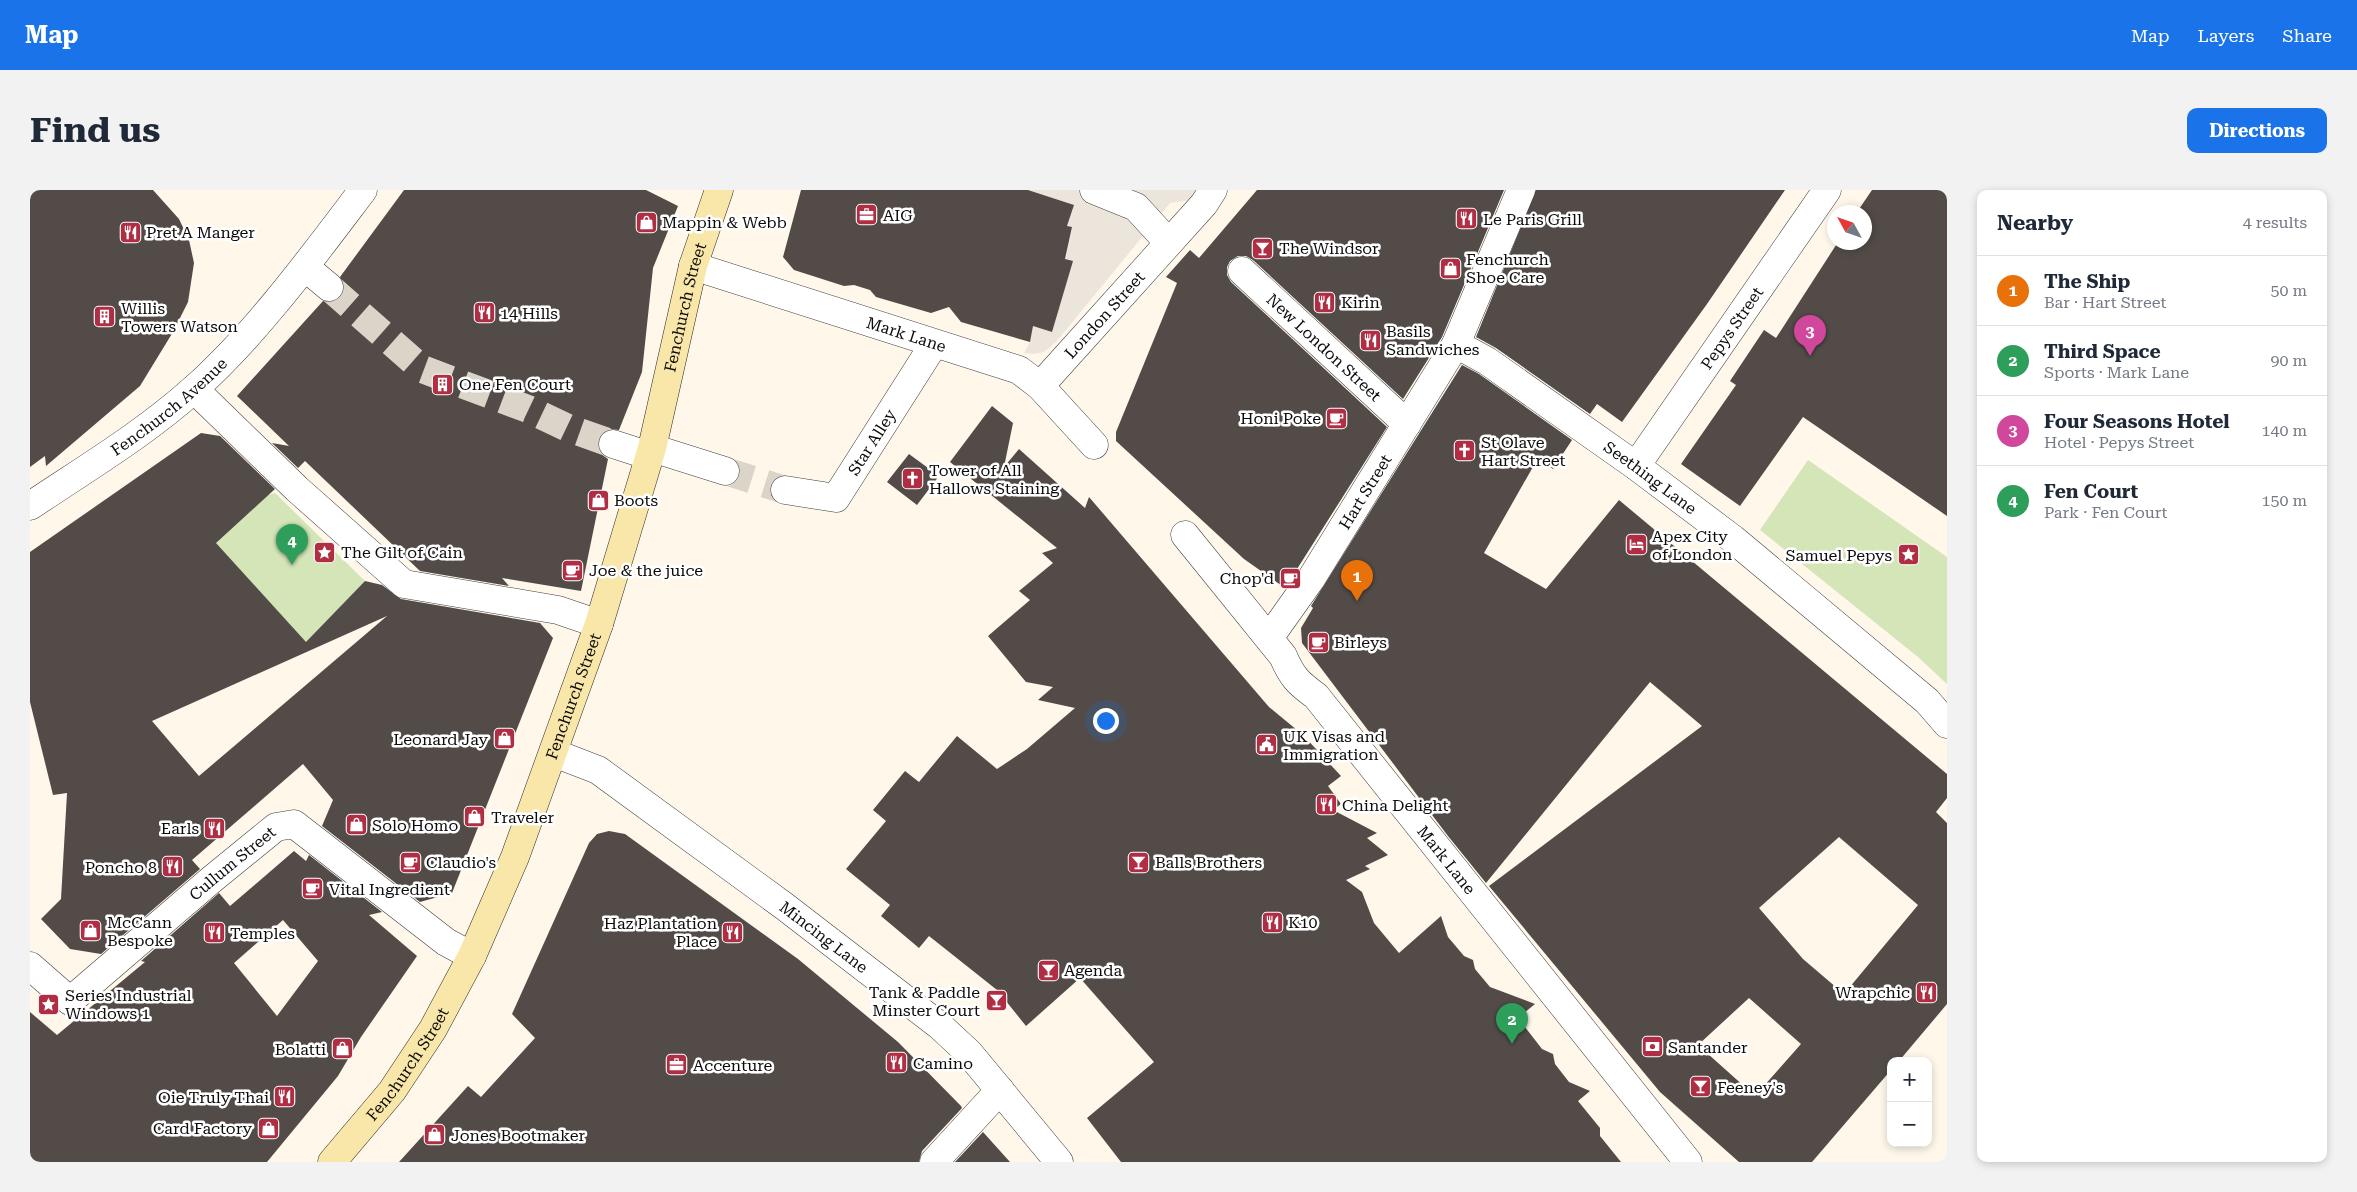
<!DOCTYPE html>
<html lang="en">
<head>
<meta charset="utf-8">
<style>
	body { margin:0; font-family:"Roboto Serif",serif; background:#f2f2f3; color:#1f2937 }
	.controls { position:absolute; right:15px; bottom:15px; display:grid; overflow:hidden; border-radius:10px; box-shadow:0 2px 8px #0003 }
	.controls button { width:45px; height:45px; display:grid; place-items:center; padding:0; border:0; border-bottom:1px solid #e0e1e3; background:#fff; color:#1f2937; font:25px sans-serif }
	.compass { position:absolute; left:1797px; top:15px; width:45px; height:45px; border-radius:50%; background:#fff; box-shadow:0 2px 8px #0003; rotate:310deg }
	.you { position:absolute; left:1075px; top:530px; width:18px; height:18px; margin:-12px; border:4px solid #fff; border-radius:50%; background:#1a73e8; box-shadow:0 0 0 8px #1a73e833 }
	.badge { display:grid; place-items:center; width:32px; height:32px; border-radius:50%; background:#1a73e8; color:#fff; font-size:16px; font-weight:700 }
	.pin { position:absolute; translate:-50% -41px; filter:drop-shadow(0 1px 2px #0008) }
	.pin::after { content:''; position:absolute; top:26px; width:18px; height:15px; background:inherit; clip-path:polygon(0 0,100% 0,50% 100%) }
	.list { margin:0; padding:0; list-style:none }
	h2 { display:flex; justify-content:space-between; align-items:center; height:65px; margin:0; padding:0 20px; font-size:21px }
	h2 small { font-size:16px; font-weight:400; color:#747a83 }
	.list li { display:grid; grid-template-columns:32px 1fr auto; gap:15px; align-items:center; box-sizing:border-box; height:70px; padding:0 20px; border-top:1px solid #e0e1e3 }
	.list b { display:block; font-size:19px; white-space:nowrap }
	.list p { margin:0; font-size:16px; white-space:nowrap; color:#747a83 }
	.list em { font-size:16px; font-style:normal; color:#747a83 }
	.map { position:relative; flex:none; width:1917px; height:972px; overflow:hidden; border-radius:10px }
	header { display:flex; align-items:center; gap:30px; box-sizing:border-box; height:70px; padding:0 25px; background:#1a73e8; color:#fff }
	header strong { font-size:24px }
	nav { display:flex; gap:28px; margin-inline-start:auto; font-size:18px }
	.intro { display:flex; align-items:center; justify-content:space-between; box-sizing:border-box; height:120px; padding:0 30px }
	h1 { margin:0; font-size:35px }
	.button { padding:12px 22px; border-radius:10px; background:#1a73e8; color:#fff; font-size:18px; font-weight:700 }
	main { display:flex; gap:30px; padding:0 30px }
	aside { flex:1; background:#fff; border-radius:10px; box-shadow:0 2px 8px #0003 }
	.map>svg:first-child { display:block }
	.green { fill:#d4e5b7 }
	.plaza { fill:#ece5db }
	.building { fill:#524b48; fill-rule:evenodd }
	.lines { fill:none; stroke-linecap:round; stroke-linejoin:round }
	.street-tunnel { stroke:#dad4c9; stroke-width:28; stroke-dasharray:28 14; stroke-linecap:butt }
	.street-casing { stroke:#3e3e3e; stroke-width:29 }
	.secondary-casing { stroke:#2d2d2d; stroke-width:29 }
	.street { stroke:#fff; stroke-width:28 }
	.secondary { stroke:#f9e6a9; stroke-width:28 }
	.labels { text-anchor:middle; stroke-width:5; stroke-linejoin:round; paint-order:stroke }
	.poi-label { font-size:16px; fill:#0b0b0b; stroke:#fff; text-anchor:start }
	.street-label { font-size:16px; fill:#0b0b0b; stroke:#fff }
</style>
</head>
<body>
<header>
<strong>Map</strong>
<nav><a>Map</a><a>Layers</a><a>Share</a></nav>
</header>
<div class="intro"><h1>Find us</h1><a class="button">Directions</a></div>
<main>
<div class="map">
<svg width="1917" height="972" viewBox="0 0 1917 972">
	<rect width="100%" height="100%" fill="#fef7ea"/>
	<path class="green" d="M1778 270 1917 367V494L1888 467 1730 340Z
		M245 303 335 391 288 440 280 457 180 347 238 305Z"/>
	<path class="plaza" d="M998 0H1169L1162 10 1140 13 1026 152 1014 162 1003 164 994 163 1000 152 1003 136 1022 142 1042 38 1037 36 1043 19 1038 13Z"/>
	<path class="building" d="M0 0H123L149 29 159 50 164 73 158 112 143 142 110 196 16 276 15 266 0 277Z
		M374 0H616L648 16 623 78 612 182 589 240 579 239 572 243 568 250V257L571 264 578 269 551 401 472 388 479 396 390 381 275 271 268 278 242 253 259 256 207 206 293 111 304 112 311 107 314 99 310 87Z
		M771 0H998L1044 15 1037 36 1042 37 1035 69 1043 71 1022 142 1003 136 1000 152 931 132 919 117 901 123 846 107 840 100 824 95 814 96 764 80 753 67Z
		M1227 0H1474L1412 147 1373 209 1223 70 1216 66H1208L1200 71 1197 77V85L1201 92 1357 237 1255 398 1214 369 1086 251V242L1147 93 1136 87 1160 60 1169 68Z
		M1506 0H1755L1677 114 1592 232 1567 214 1560 224 1466 158 1446 147Z
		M1842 0H1917V326L1773 227 1710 316 1651 274 1706 195 1700 191 1734 140 1746 148 1808 52H1834V22H1827Z
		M1432 175 1449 184 1542 250 1523 279 1508 268 1454 363 1516 399 1589 310 1917 584V608L1906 622 1917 633V814L1869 871H1861V880L1782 972H1709L1630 902 1459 696 1672 536 1620 492 1456 693 1418 646 1272 453 1271 438 1283 418 1281 416ZM1809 647 1888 715 1814 804 1773 769 1729 718ZM1719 808 1771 854 1725 906 1668 855Z
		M962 216 983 233 974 277 989 259 1055 318 1059 307 1239 517 1273 545 1311 586 1298 596 1311 614 1303 620 1347 643 1337 648 1358 665 1335 676 1340 679 1316 690 1332 702 1344 733 1369 763 1411 726 1418 747 1434 766 1443 770 1445 779 1460 797 1505 814 1488 828 1512 859 1523 864 1525 874 1539 892 1560 901 1548 911 1570 938V946L1591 972H1091L1057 928 1124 872 1050 788 996 836 967 800 899 746 889 758 851 726 860 715 816 679 856 631 843 620 875 581 889 592 927 546 967 579 997 559 1045 518 1008 510 1023 497 996 492 958 446 1000 410 989 401 1023 373 1012 363 1027 358 920 272Z
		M171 243 190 246 245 299 186 353 276 452 335 391 352 395 371 409 510 433 523 448 422 703 390 712 292 636 303 610 273 574 162 670 170 679 71 764 40 759 11 729 31 709 37 603 23 605 0 512V362ZM357 426 169 586 122 531Z
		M879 264 909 286 887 315 857 292Z
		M579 641 595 644 768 769 868 852 931 916 932 918 892 961 889 972H369L438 896 451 907 505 848 482 824 559 653 567 644Z
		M264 661 276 671 279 665 352 722 339 725 387 766 331 847 308 886 237 972H0V822L27 845 115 772 111 771 189 703 200 716ZM253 730 288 771 247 826 204 773Z
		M953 942 980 972H925Z"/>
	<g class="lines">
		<path class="street-tunnel" d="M299 97 392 179 498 219 538 238 583 254
			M695 281 755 300"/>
		<defs>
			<g id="street">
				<path d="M1064 0 1106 17 1138 52"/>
				<path id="s1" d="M663 76 989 180 1010 196 1064 255"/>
				<path d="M275 77 299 97"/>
				<path id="s2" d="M1212 81 1377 234"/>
				<path id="s3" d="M1426 154 1457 171 1606 276 1703 349 1897 511 1917 534"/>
				<path id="s4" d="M1010 196 1174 14 1183 0"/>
				<path d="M164 199 267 299 374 394 528 420 569 434"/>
				<path d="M583 254 620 266"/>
				<path d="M622 258 695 281"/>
				<path id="s5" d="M1606 276 1797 0"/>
				<path id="s6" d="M755 300 806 308 904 154"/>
				<path id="s7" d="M0 316C55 279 114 244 164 199 226 144 283 66 333 0"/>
				<path id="s8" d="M1155 345 1253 466C1262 487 1268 493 1286 506L1658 972"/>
				<path id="s9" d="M1239 448 1281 389 1426 154 1491 0"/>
				<path id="s10" d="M524 563 568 580 754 716 910 836 939 863 1029 972"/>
				<path id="s11" d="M0 776 40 811 181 690 246 637 264 634 416 752 442 766"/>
				<path d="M904 972 970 900"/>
			</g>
			<g id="secondary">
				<path id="s12" d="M302 972 362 901 403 839 442 766 485 667 569 434 622 258 663 76 689 0"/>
			</g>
		</defs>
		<use href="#street" class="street-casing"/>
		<use href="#secondary" class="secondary-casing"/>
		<use href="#street" class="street"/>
		<use href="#secondary" class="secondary"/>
	</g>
	<defs>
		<symbol id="office-square" viewBox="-11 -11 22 22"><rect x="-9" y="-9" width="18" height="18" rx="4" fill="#b02e44" stroke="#fff"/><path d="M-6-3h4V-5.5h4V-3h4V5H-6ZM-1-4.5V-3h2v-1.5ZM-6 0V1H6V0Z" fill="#fff"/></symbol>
		<symbol id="restaurant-square" viewBox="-11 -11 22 22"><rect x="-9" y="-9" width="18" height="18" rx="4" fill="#b02e44" stroke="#fff"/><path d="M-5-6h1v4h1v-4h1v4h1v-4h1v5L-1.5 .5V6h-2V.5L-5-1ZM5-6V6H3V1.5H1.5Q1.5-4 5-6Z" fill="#fff"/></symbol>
		<symbol id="shop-square" viewBox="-11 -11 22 22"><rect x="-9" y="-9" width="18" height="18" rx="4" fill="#b02e44" stroke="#fff"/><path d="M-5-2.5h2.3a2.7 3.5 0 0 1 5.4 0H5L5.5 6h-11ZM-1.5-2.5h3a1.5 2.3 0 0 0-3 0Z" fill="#fff"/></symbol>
		<symbol id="bar-square" viewBox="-11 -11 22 22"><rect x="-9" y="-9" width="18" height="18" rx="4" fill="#b02e44" stroke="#fff"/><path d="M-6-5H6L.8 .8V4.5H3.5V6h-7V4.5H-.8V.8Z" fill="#fff"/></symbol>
		<symbol id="building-square" viewBox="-11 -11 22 22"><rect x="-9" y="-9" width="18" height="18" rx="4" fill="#b02e44" stroke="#fff"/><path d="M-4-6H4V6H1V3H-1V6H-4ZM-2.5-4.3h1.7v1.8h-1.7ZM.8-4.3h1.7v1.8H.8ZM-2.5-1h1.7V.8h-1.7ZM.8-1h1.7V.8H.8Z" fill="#fff"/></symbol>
		<symbol id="cafe-square" viewBox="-11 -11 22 22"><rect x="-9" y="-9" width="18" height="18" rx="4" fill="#b02e44" stroke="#fff"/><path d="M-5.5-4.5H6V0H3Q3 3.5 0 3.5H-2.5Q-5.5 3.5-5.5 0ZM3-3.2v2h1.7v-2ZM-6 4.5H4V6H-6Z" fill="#fff"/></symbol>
		<symbol id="church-square" viewBox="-11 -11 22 22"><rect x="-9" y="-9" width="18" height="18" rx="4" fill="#b02e44" stroke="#fff"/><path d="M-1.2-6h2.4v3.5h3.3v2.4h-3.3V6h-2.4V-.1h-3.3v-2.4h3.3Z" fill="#fff"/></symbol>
		<symbol id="hotel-square" viewBox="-11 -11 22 22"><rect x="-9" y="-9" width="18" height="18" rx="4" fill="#b02e44" stroke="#fff"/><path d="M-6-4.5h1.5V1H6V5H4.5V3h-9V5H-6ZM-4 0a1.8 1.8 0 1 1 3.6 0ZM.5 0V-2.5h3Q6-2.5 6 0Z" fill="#fff"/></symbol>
		<symbol id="sight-square" viewBox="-11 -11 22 22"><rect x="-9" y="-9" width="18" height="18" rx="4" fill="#b02e44" stroke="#fff"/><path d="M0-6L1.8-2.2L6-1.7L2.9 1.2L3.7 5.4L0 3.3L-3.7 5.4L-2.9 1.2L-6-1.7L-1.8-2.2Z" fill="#fff"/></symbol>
		<symbol id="civic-square" viewBox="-11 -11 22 22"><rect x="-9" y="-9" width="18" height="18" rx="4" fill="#b02e44" stroke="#fff"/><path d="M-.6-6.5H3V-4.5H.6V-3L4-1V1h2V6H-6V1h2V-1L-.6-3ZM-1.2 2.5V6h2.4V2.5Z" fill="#fff"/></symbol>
		<symbol id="bank-square" viewBox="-11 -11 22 22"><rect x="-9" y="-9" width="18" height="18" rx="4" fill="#b02e44" stroke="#fff"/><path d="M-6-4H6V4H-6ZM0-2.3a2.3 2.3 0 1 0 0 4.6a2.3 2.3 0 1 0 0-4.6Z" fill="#fff"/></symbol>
	</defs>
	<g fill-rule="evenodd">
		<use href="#office-square" x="824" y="12" width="25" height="25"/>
		<use href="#restaurant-square" x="1424" y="16" width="25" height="25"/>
		<use href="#shop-square" x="604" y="20" width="25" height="25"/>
		<use href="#restaurant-square" x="88" y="30" width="25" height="25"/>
		<use href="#bar-square" x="1220" y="46" width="25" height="25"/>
		<use href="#shop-square" x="1408" y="66" width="25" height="25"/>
		<use href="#restaurant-square" x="1282" y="100" width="25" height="25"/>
		<use href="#restaurant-square" x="442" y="110" width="25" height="25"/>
		<use href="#building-square" x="62" y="114" width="25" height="25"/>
		<use href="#restaurant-square" x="1328" y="138" width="25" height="25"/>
		<use href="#building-square" x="400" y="182" width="25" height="25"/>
		<use href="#cafe-square" x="1294" y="216" width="25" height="25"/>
		<use href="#church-square" x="1422" y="248" width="25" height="25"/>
		<use href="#church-square" x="870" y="276" width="25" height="25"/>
		<use href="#shop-square" x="556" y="298" width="25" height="25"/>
		<use href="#hotel-square" x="1594" y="342" width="25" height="25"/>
		<use href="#sight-square" x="282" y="350" width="25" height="25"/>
		<use href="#sight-square" x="1866" y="352" width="25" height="25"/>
		<use href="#cafe-square" x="530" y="368" width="25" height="25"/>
		<use href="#cafe-square" x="1248" y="376" width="25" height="25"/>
		<use href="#cafe-square" x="1276" y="440" width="25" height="25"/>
		<use href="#shop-square" x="462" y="536" width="25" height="25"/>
		<use href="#civic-square" x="1224" y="542" width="25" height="25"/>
		<use href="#restaurant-square" x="1284" y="602" width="25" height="25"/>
		<use href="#shop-square" x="432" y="614" width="25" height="25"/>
		<use href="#shop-square" x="314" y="622" width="25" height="25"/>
		<use href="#restaurant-square" x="172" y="626" width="25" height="25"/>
		<use href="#cafe-square" x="368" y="660" width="25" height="25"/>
		<use href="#bar-square" x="1096" y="660" width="25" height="25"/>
		<use href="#restaurant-square" x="130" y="664" width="25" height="25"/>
		<use href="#cafe-square" x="270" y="686" width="25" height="25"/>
		<use href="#restaurant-square" x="1230" y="720" width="25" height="25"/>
		<use href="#shop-square" x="48" y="728" width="25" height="25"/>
		<use href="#restaurant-square" x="690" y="730" width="25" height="25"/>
		<use href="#restaurant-square" x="172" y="730" width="25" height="25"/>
		<use href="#bar-square" x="1006" y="768" width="25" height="25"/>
		<use href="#restaurant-square" x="1884" y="790" width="25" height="25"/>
		<use href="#bar-square" x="954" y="798" width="25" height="25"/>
		<use href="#sight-square" x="6" y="802" width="25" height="25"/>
		<use href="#bank-square" x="1610" y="844" width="25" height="25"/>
		<use href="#shop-square" x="300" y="846" width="25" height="25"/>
		<use href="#restaurant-square" x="854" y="860" width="25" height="25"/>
		<use href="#office-square" x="634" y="862" width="25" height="25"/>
		<use href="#bar-square" x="1658" y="884" width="25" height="25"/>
		<use href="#restaurant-square" x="242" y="894" width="25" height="25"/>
		<use href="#shop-square" x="226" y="926" width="25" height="25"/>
		<use href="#shop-square" x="392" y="932" width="25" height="25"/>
	</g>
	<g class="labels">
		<g class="poi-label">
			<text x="853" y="31">AIG</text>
			<text x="1453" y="35">Le Paris Grill</text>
			<text x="632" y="38">Mappin &amp; Webb</text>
			<text x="116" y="48">Pret A Manger</text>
			<text x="1249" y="64">The Windsor</text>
			<text x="1436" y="75">Fenchurch<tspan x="1436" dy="18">Shoe Care</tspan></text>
			<text x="1311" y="118">Kirin</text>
			<text x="91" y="124">Willis<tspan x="91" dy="18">Towers Watson</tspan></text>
			<text x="470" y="129">14 Hills</text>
			<text x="1356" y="147">Basils<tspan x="1356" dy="18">Sandwiches</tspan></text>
			<text x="429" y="200">One Fen Court</text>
			<text x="1291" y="234" text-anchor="end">Honi Poke</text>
			<text x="1451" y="258">St Olave<tspan x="1451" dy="18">Hart Street</tspan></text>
			<text x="899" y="286">Tower of All<tspan x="899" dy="18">Hallows Staining</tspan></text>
			<text x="584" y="316">Boots</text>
			<text x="1622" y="352">Apex City<tspan x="1622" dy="18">of London</tspan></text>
			<text x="311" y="368">The Gilt of Cain</text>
			<text x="1862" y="371" text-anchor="end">Samuel Pepys</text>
			<text x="559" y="386">Joe &amp; the juice</text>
			<text x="1244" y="394" text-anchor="end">Chop'd</text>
			<text x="1304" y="458">Birleys</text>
			<text x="1253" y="552">UK Visas and<tspan x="1253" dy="18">Immigration</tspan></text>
			<text x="458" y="555" text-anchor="end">Leonard Jay</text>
			<text x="1312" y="621">China Delight</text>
			<text x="461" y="633">Traveler</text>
			<text x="342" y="641">Solo Homo</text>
			<text x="169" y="644" text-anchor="end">Earls</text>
			<text x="396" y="678">Claudio's</text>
			<text x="1125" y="678">Balls Brothers</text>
			<text x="127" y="683" text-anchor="end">Poncho 8</text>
			<text x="299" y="705">Vital Ingredient</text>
			<text x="77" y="738">McCann<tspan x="77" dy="18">Bespoke</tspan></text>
			<text x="1258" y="738">K10</text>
			<text x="687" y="739" text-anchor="end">Haz Plantation<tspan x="687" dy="18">Place</tspan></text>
			<text x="200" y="749">Temples</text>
			<text x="1034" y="786">Agenda</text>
			<text x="950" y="808" text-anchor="end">Tank &amp; Paddle<tspan x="950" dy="18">Minster Court</tspan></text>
			<text x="1880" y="808" text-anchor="end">Wrapchic</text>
			<text x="35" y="811">Series Industrial<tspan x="35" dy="18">Windows 1</tspan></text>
			<text x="1638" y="863">Santander</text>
			<text x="296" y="865" text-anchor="end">Bolatti</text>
			<text x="883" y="879">Camino</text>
			<text x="663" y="881">Accenture</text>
			<text x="1687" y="903">Feeney's</text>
			<text x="239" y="913" text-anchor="end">Oie Truly Thai</text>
			<text x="222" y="944" text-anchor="end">Card Factory</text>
			<text x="421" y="951">Jones Bootmaker</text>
		</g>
		<g class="street-label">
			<text dy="6" stroke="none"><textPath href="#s12" startOffset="934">Fenchurch Street</textPath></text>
			<text dy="6" stroke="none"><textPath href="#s4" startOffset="96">London Street</textPath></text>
			<text dy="6" stroke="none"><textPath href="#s5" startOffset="168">Pepys Street</textPath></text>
			<text dy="6" stroke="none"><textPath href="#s1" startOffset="224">Mark Lane</textPath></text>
			<text dy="6" stroke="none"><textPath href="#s2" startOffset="112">New London Street</textPath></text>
			<text dy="6" stroke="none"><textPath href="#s7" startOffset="171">Fenchurch Avenue</textPath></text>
			<text dy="6" stroke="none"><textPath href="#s6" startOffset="118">Star Alley</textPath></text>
			<text dy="6" stroke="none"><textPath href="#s3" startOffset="236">Seething Lane</textPath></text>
			<text dy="6" stroke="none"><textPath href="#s9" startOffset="175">Hart Street</textPath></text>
			<text dy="6" stroke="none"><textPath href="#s12" startOffset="529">Fenchurch Street</textPath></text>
			<text dy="6" stroke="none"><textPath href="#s8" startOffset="418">Mark Lane</textPath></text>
			<text dy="6" stroke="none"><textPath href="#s11" startOffset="266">Cullum Street</textPath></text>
			<text dy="6" stroke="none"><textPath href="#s10" startOffset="328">Mincing Lane</textPath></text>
			<text dy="6" stroke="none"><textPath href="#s12" startOffset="124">Fenchurch Street</textPath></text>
		</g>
	</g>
</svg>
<div class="controls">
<button>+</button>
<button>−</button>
</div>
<svg class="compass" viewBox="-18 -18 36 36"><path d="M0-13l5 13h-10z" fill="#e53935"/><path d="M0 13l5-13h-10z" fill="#747a83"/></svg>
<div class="you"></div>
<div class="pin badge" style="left:1327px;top:411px;background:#e8710a">1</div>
<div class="pin badge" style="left:1482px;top:854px;background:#2e9e5b">2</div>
<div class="pin badge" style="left:1780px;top:166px;background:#d1479c">3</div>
<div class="pin badge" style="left:262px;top:375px;background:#2e9e5b">4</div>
</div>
<aside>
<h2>Nearby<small>4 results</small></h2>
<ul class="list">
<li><span class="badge" style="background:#e8710a">1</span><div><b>The Ship</b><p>Bar · Hart Street</p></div><em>50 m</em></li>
<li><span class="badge" style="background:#2e9e5b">2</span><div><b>Third Space</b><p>Sports · Mark Lane</p></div><em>90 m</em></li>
<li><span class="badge" style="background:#d1479c">3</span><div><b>Four Seasons Hotel</b><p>Hotel · Pepys Street</p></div><em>140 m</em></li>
<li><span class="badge" style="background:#2e9e5b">4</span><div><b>Fen Court</b><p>Park · Fen Court</p></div><em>150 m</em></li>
</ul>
</aside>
</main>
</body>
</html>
